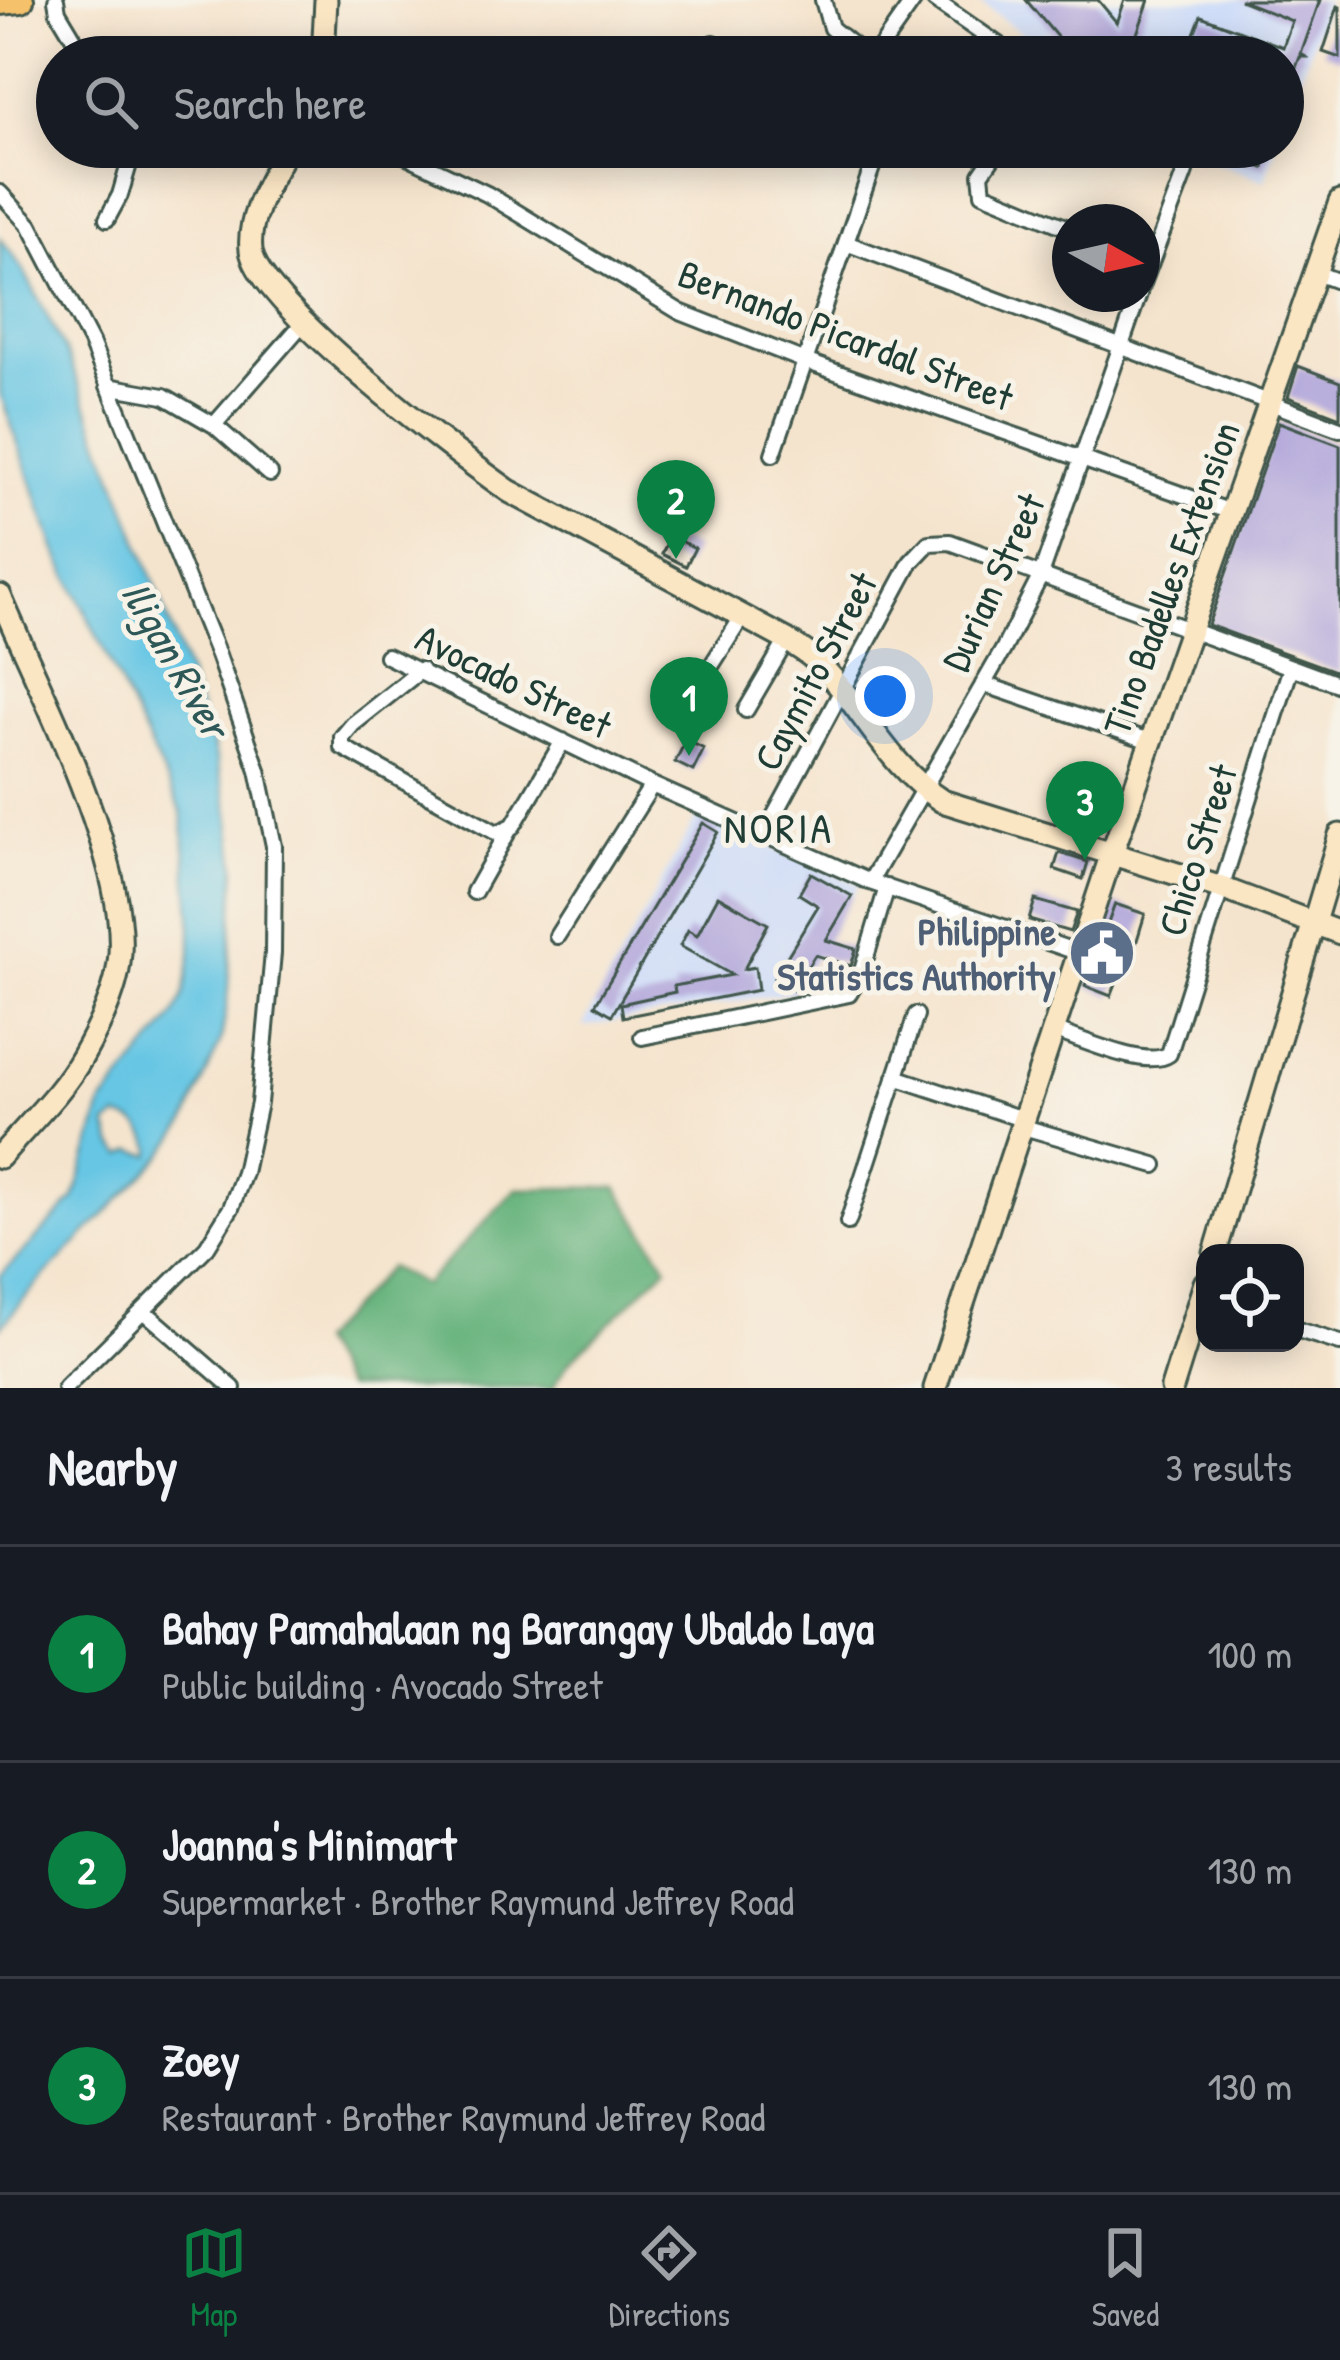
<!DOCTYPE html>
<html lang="en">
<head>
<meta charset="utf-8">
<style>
	body { margin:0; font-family:"Patrick Hand",sans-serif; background:#20242c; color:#f1f3f6 }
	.controls { position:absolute; right:36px; bottom:36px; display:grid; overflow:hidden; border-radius:24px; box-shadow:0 6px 30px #0003 }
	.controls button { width:108px; height:108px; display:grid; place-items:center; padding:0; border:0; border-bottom:3px solid #363941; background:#171b24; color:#f1f3f6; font:60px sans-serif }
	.compass { position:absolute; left:1052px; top:204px; width:108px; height:108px; border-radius:50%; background:#171b24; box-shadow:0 6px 30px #0003; rotate:98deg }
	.you { position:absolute; left:885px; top:696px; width:42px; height:42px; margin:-30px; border:9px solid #fff; border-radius:50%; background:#1a73e8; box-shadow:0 0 0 18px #1a73e833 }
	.badge { display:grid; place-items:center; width:78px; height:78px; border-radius:50%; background:#0b8043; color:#fff; font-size:39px; font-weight:700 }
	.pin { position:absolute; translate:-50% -99px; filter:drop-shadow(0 3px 6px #0008) }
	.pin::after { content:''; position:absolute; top:63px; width:42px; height:36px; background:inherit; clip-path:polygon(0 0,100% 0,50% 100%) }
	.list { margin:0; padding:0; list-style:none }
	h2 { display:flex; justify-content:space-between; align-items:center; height:156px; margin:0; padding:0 48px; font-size:51px }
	h2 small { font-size:39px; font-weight:400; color:#9ea1a6 }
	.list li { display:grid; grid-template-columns:78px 1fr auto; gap:36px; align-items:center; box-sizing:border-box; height:216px; padding:0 48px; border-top:3px solid #363941 }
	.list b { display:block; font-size:45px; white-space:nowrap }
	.list p { margin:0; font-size:39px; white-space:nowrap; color:#9ea1a6 }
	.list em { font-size:39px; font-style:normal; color:#9ea1a6 }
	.icon { flex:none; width:66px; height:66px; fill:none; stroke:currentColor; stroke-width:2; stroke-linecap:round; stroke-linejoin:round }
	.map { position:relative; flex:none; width:1340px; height:1388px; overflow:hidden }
	.search { position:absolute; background:#171b24; box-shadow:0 6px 30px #0003; left:36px; right:36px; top:36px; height:132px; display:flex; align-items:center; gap:30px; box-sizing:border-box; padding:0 42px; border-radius:66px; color:#9ea1a6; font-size:45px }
	.sheet { height:804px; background:#171b24 }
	nav { display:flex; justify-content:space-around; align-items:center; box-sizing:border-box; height:168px; border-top:3px solid #363941; background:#171b24; font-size:33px; color:#9ea1a6 }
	nav a { display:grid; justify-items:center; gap:6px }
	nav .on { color:#0b8043 }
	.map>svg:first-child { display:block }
	.built { fill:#ccdbf9 }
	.forest { fill:#65b27c; stroke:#427858; stroke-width:3 }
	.water { fill:#66c6e4; stroke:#42828c; stroke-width:3; fill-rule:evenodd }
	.building { fill:#aea3da }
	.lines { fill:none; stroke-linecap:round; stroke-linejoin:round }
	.street-casing { stroke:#3f564b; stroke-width:20 }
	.secondary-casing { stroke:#3f564b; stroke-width:27 }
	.highway-casing { stroke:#3f564b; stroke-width:30 }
	.street { stroke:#fff; stroke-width:14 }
	.secondary { stroke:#fbe6c4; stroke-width:21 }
	.highway { stroke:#f5c16b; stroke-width:24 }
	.labels { text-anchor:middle; stroke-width:10; stroke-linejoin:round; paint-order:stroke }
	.street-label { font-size:39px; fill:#1f3d34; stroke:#f7f3e8 }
	.service-label { font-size:39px; font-weight:bold; fill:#4e5e75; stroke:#f7f3e8; text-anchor:end }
	.water-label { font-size:42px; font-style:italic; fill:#2d5857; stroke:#f7f3e8 }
	.neighbourhood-label { font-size:42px; letter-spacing:3px; fill:#1f3d34; stroke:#f7f3e8 }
</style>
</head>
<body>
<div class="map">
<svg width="1340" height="1388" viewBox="0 0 1340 1388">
	<rect width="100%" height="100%" fill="#f7f3e8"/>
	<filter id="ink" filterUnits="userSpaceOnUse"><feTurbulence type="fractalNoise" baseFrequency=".00833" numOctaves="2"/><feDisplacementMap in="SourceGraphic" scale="24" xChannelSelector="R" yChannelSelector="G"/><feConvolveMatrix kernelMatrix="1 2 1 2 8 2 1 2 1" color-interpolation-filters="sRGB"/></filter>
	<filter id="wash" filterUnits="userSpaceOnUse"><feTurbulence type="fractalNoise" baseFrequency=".004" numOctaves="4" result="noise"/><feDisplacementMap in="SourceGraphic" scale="48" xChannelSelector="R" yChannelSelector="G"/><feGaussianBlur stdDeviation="2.7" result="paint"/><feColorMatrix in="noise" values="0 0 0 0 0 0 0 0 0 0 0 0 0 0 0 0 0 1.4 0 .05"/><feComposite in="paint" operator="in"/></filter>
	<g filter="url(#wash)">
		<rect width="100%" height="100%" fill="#f5e4cd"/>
		<path class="built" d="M977 0H1327L1283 128V57H1066L1047 31 1037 45Z
			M1177 147H1276L1265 181Z
			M697 816 860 884 795 992 582 1027Z"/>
		<path class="forest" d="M617 1187 667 1267 568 1363 553 1388H345L318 1342 389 1267 424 1285 516 1189Z"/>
		<path class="water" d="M0 238 23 269 68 356 159 595 213 746 229 812 236 867 227 1004 221 1040 186 1122 163 1155 35 1286 0 1328V1276L74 1199 103 1103 174 1016 184 995 191 954V915L182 813 56 551 0 393ZM118 1117C138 1121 146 1129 152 1149L151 1155 133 1150 123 1155 114 1145 107 1125Z"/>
		<g id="blocks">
			<path class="building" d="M1026 0H1098L1117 23 1125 0H1149L1133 45 1118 57 1109 47 1096 57H1074Z
				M1240 0H1320L1301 54 1306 57H1300L1284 99 1283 57H1185L1201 16 1283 47 1292 21Z
				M1338 6 1340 7V58L1323 52Z
				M1200 147H1271L1264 168 1234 158 1233 161Z
				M1298 366 1340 382V417L1288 397Z
				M1279 422 1340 445V673L1208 625Z
				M670 536 695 548 686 566 662 554Z
				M686 740 704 749 693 771 675 762Z
				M703 823 718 832 612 1015 595 1005Z
				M1059 853 1088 862 1083 879 1054 869Z
				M811 873 852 896 826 940 856 949 851 966 815 955 793 990 774 978 818 906 799 894Z
				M718 896 768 924 744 969 755 967 758 990 623 1017 621 1004 675 992 674 986 732 975 680 946 688 930 697 935Z
				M1035 900 1077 912 1070 932 1029 920Z
				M1115 904 1145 914 1127 973 1121 971 1111 996 1085 986Z"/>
		</g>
	</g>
	<g filter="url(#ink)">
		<use href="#blocks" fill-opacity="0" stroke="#3f564b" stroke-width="3"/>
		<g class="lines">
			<defs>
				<path id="street" d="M56 0 58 12 85 57
					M823 0 831 28 867 57
					M934 0 1016 57
					M714 43 729 57
					M874 57 914 0
					M388 147 487 194 680 312 805 361 1234 513
					M1000 147 981 174 983 193 1070 229
					M0 193 30 225 91 342 218 655 258 770 274 846 273 953 259 1103 244 1173 231 1208 207 1247 65 1388
					M107 219 120 195 134 147
					M846 243 1340 429
					M1316 273 1340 282
					M1142 286 1185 172
					M108 386 164 396 214 425 270 474
					M214 425 303 323
					M773 454 879 147
					M387 656 652 785 870 882 1080 953
					M421 670 353 724 342 737V747L497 833 513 826 563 741
					M983 684 1150 741
					M687 704 744 614
					M746 710 787 640
					M764 835 911 562 929 543 950 542 1340 685
					M870 882 1003 650 1041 575 1139 294
					M474 892 509 830
					M557 936 652 785
					M1053 1030C1079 1038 1147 1070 1169 1054L1291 667
					M642 1037 849 994 861 974 887 887
					M895 1077 1022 1119
					M1020 1126 1155 1165
					M848 1222 916 1015
					M144 1311 233 1388
					M1295 1329 1340 1343"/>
				<path id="secondary" d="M323 57 326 0
					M287 147C272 178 247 215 251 250 257 303 459 456 509 491L787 640C797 647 809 653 817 662 863 706 887 766 942 801L1219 887 1340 933
					M0 596C38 688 133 867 119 963 115 995 98 1029 82 1057 62 1093 27 1125 0 1157
					M1215 1253 1340 835
					M935 1388 1112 853 1340 202
					M1172 1388 1205 1283"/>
				<path id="highway" d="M0 2 21 0"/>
			</defs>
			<use href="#street" class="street-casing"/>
			<use href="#secondary" class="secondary-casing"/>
			<use href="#highway" class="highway-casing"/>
			<use href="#street" class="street"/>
			<use href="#secondary" class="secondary"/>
			<use href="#highway" class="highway"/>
		</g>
	</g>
	<defs>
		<symbol id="civic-disc" viewBox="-11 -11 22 22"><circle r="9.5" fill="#5c6f8a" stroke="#f7f3e8"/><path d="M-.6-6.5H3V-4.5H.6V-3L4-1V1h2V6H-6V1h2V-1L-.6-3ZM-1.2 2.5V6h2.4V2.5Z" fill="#fff"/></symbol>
	</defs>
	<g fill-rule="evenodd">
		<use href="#civic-disc" x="1064" y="915" width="76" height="76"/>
	</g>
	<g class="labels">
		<g class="street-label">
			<text transform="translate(846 335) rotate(21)" y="14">Bernando Picardal Street</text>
			<text transform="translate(1171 578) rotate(-70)" y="14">Tino Badelles Extension</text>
			<text transform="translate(993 582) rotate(-65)" y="14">Durian Street</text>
			<text transform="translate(815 671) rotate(-62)" y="14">Caymito Street</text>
			<text transform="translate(514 681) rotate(26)" y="14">Avocado Street</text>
			<text transform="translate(1197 850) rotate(-72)" y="14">Chico Street</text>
		</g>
		<g class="service-label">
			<text x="1056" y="945">Philippine<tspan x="1056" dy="45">Statistics Authority</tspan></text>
		</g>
		<g class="water-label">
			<text transform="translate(176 659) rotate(60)" y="15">Iligan River</text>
		</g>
		<g class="neighbourhood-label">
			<text x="779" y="843">NORIA</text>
		</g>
	</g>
</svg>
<div class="controls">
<button><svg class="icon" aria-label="locate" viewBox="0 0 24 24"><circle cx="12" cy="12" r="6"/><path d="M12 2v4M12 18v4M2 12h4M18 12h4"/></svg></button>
</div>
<svg class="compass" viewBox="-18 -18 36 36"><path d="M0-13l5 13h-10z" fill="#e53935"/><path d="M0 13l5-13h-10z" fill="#9ea1a6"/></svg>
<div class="you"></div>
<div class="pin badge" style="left:689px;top:756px">1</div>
<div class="pin badge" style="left:676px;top:559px">2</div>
<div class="pin badge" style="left:1085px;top:860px">3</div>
<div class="search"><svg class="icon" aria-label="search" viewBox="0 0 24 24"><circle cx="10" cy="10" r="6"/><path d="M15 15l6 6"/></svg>Search here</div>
</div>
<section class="sheet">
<h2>Nearby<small>3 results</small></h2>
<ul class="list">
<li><span class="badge">1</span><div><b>Bahay Pamahalaan ng Barangay Ubaldo Laya</b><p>Public building · Avocado Street</p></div><em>100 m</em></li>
<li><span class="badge">2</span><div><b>Joanna's Minimart</b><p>Supermarket · Brother Raymund Jeffrey Road</p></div><em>130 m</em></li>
<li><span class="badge">3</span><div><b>Zoey</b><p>Restaurant · Brother Raymund Jeffrey Road</p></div><em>130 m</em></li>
</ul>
</section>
<nav>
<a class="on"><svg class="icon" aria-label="map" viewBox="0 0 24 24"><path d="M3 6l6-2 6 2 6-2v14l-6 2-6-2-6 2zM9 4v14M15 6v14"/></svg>Map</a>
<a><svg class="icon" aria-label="directions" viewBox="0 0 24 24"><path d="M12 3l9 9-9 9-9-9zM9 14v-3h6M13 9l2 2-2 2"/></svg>Directions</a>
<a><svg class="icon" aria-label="saved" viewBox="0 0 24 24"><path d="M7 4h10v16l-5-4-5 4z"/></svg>Saved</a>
</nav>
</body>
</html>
